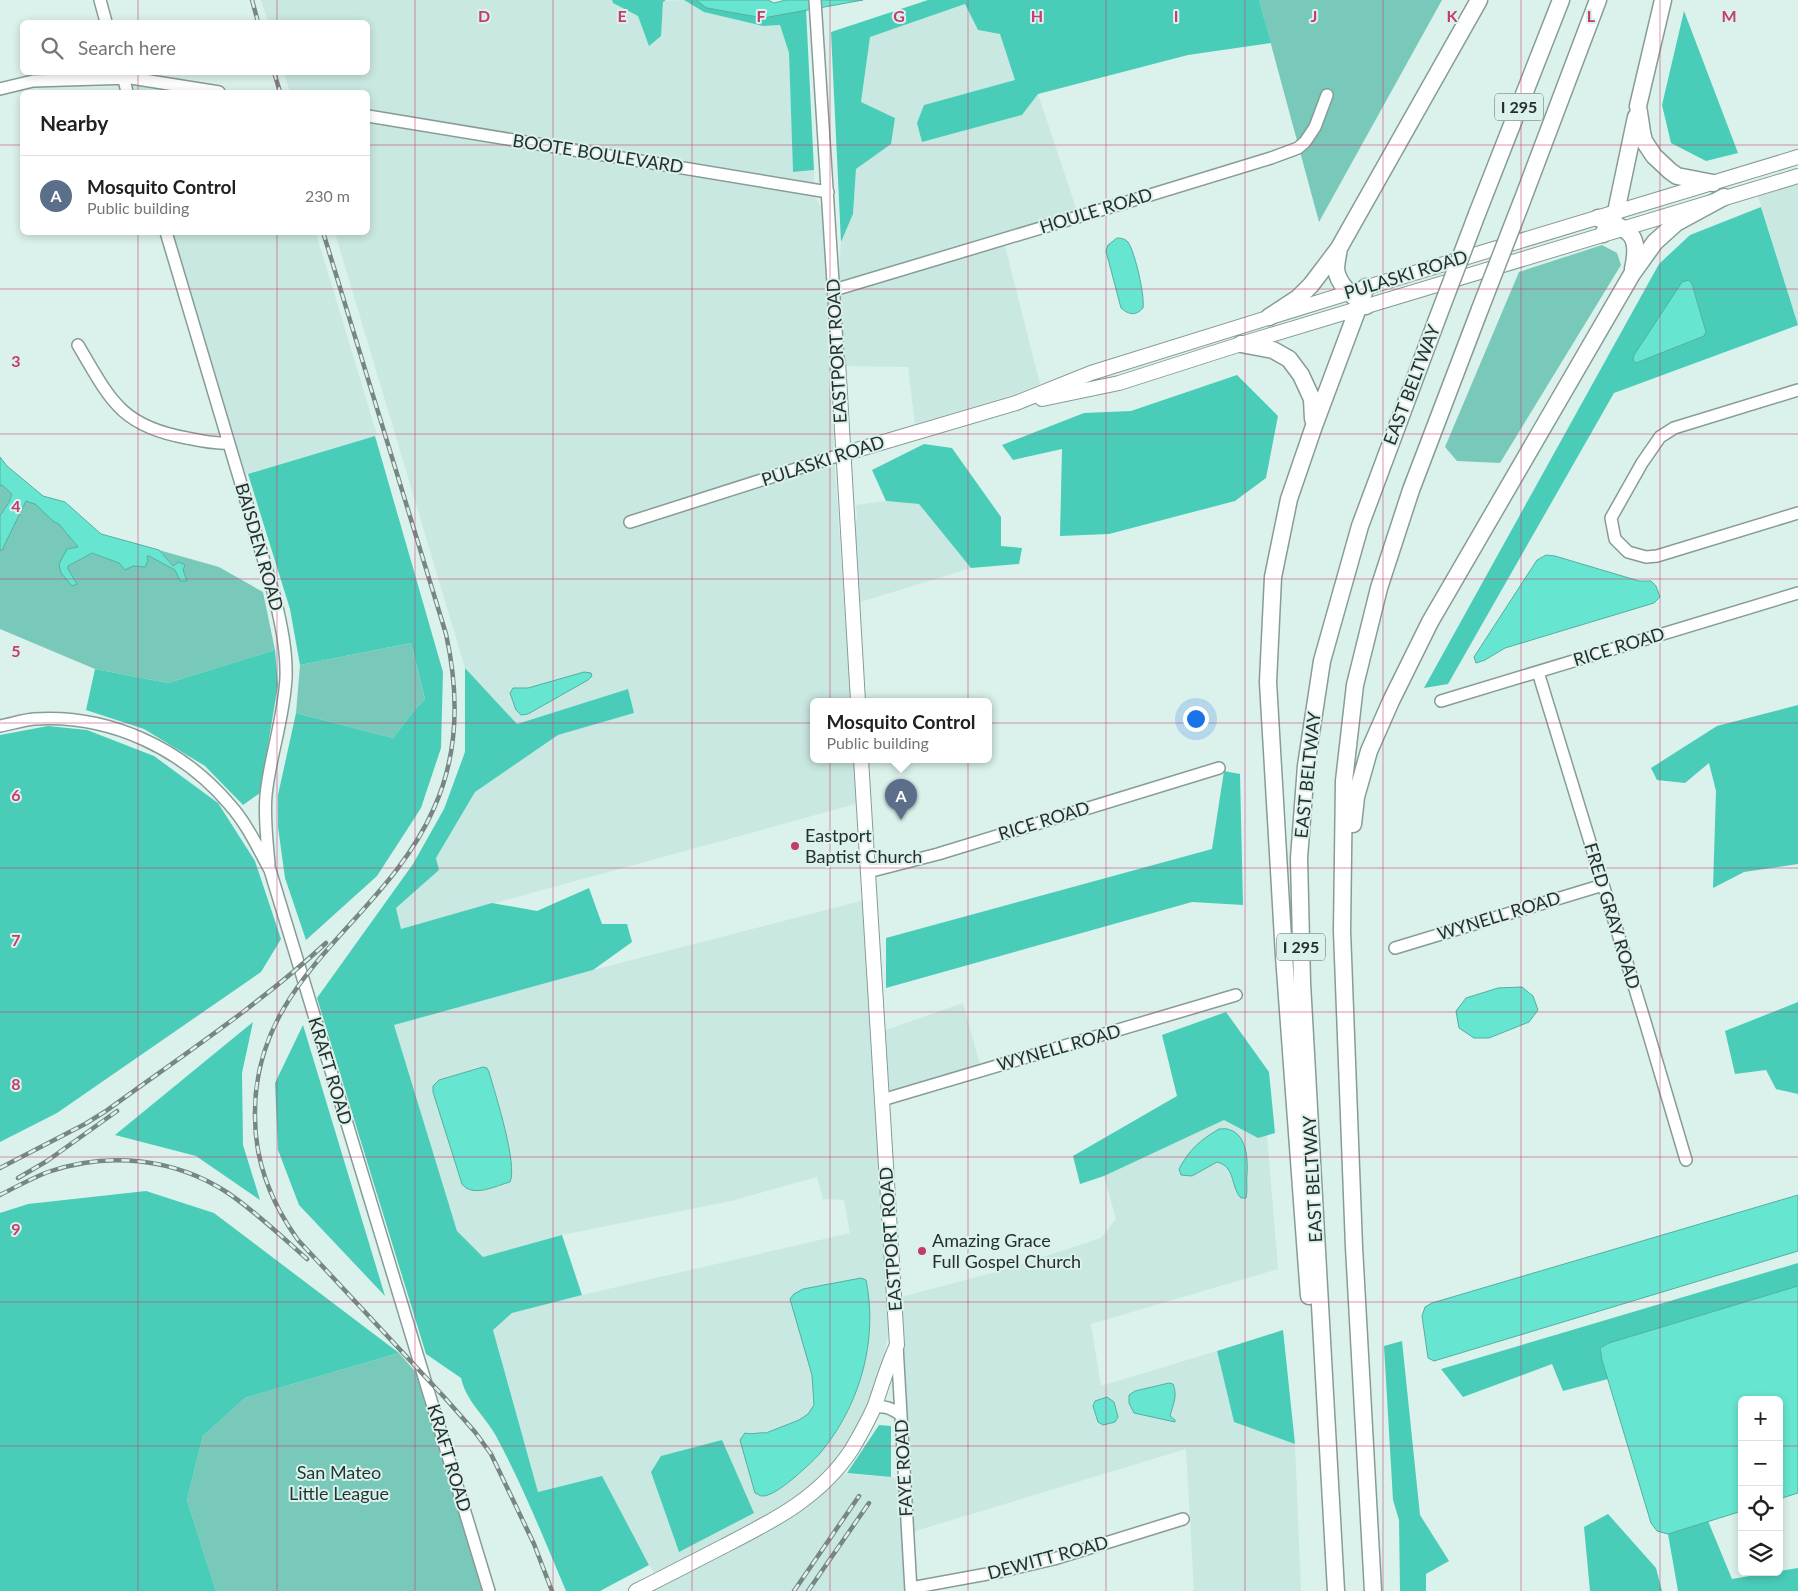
<!DOCTYPE html>
<html lang="en">
<head>
<meta charset="utf-8">
<style>
	body { margin:0; font-family:Lato,sans-serif; background:#f6f6f6; color:#202124 }
	.controls { position:absolute; right:15px; bottom:15px; display:grid; overflow:hidden; border-radius:8px; box-shadow:0 2px 8px #0003 }
	.controls button { width:45px; height:45px; display:grid; place-items:center; padding:0; border:0; border-bottom:1px solid #e0e0e0; background:#fff; color:#202124; font:25px sans-serif }
	.you { position:absolute; left:1195px; top:718px; width:18px; height:18px; margin:-12px; border:4px solid #fff; border-radius:50%; background:#1a73e8; box-shadow:0 0 0 8px #1a73e833 }
	.badge { display:grid; place-items:center; width:32px; height:32px; border-radius:50%; background:#7c3aed; color:#fff; font-size:16px; font-weight:700 }
	.pin { position:absolute; translate:-50% -41px; filter:drop-shadow(0 1px 2px #0008) }
	.pin::after { content:''; position:absolute; top:26px; width:18px; height:15px; background:inherit; clip-path:polygon(0 0,100% 0,50% 100%) }
	.popup { position:absolute; left:810px; top:698px; width:182px; height:65px; box-sizing:border-box; display:grid; place-content:center; border-radius:8px; background:#fff; filter:drop-shadow(0 1px 4px #0005); font-size:16px; white-space:nowrap; color:#757577 }
	.popup b { font-size:19px; color:#202124 }
	.popup::after { content:''; position:absolute; left:50%; top:100%; margin-left:-10px; border:10px solid transparent; border-top-color:#fff }
	.list { margin:0; padding:0; list-style:none }
	h2 { display:flex; justify-content:space-between; align-items:center; height:65px; margin:0; padding:0 20px; font-size:21px }
	h2 small { font-size:16px; font-weight:400; color:#757577 }
	.list li { display:grid; grid-template-columns:32px 1fr auto; gap:15px; align-items:center; box-sizing:border-box; height:80px; padding:0 20px; border-top:1px solid #e0e0e0 }
	.list b { display:block; font-size:19px; white-space:nowrap }
	.list p { margin:0; font-size:16px; white-space:nowrap; color:#757577 }
	.list em { font-size:16px; font-style:normal; color:#757577 }
	.icon { flex:none; width:28px; height:28px; fill:none; stroke:currentColor; stroke-width:2; stroke-linecap:round; stroke-linejoin:round }
	.map { position:relative; flex:none; width:1798px; height:1591px; overflow:hidden }
	.search { position:absolute; background:#fff; box-shadow:0 2px 8px #0003; left:20px; top:20px; width:350px; height:55px; display:flex; align-items:center; gap:12px; box-sizing:border-box; padding:0 18px; border-radius:8px; color:#757577; font-size:19px }
	.panel { position:absolute; background:#fff; box-shadow:0 2px 8px #0003; left:20px; top:90px; width:350px; height:145px; border-radius:8px }
	.map>svg:first-child { display:block }
	.built { fill:#c9e8e1 }
	.green { fill:#78c9ba }
	.forest { fill:#49cdb8; fill-rule:evenodd }
	.water { fill:#66e6d0; stroke:#53af9f }
	.lines { fill:none; stroke-linecap:round; stroke-linejoin:round }
	.minor-casing { stroke:#889c97; stroke-width:14 }
	.major-casing { stroke:#889c97; stroke-width:16 }
	.highway-casing { stroke:#889c97; stroke-width:19 }
	.minor { stroke:#fff; stroke-width:11 }
	.major { stroke:#fff; stroke-width:14 }
	.highway { stroke:#fff; stroke-width:16 }
	.rail-casing { stroke:#788683; stroke-width:4.5 }
	.rail { stroke:#dbf1ec; stroke-width:2.5; stroke-dasharray:8; stroke-linecap:butt }
	.highway-bridge-casing { stroke:#889c97; stroke-width:19; stroke-linecap:butt }
	.highway-bridge { stroke:#fff; stroke-width:16 }
	.grid { fill:none; stroke:#c53a71; stroke-width:1; stroke-opacity:0.55 }
	.poi-dot { fill:#c53a71; stroke:#dbf1ec; stroke-width:2 }
	.labels { text-anchor:middle; stroke-width:4; stroke-linejoin:round; paint-order:stroke }
	.shield { fill:#dbf1ec; stroke:#5d6966; stroke-width:1 }
	.shield-label { font-size:16px; font-weight:bold; fill:#272f2d }
	.street-label { font-size:18px; fill:#272f2d; stroke:#dbf1ec }
	.poi-label { font-size:18px; fill:#272f2d; stroke:#dbf1ec; text-anchor:start }
	.park-label { font-size:18px; fill:#1e3530; stroke:#dbf1ec }
	.grid-label { font-size:16px; text-anchor:middle; font-weight:bold; fill:#c53a71; stroke:#dbf1ec; stroke-width:4; stroke-linejoin:round; paint-order:stroke }
</style>
</head>
<body>
<div class="map">
<svg width="1798" height="1591" viewBox="0 0 1798 1591">
	<rect width="100%" height="100%" fill="#dbf1ec"/>
	<path class="built" d="M261 0H612L613 3 638 16 661 36 663 1 684 0 704 12 763 26 780 25 789 53 793 172 814 170V195L823 210 835 469 851 701H814V759H856L859 803 401 929 396 908 439 870 436 858 475 792 558 735 634 713 627 689 517 724 465 668 335 233 368 232V92H290L284 73 368 72V22H268Z
		M965 4 978 30 1000 34 1016 80 924 105 922 142 1022 115 1038 94 1077 211 1002 234 1040 384 1022 392 915 424 908 367 844 366 838 284 841 242 853 214 856 169 890 144 895 118 861 102 870 37Z
		M130 84 181 92H131Z
		M1798 181V325L1757 193Z
		M169 233H316L377 435 242 476Z
		M886 501 919 504 971 568 857 603 854 537 857 516 856 505Z
		M865 900 890 1303 889 1330 883 1362 873 1395 846 1446 829 1469 807 1493 780 1511 655 1575 602 1477 538 1492 493 1330 512 1313 582 1295 850 1233 844 1200 823 1199 817 1177 731 1201 562 1235 483 1257 457 1231 393 1024 593 970Z
		M963 1003 981 1068 887 1096 883 1031Z
		M1224 1120 1258 1138 1267 1135 1278 1269 1091 1324 1101 1386 1217 1351 1234 1422 1295 1444 1301 1591H1194L1186 1449 912 1532 901 1297 1000 1271 1101 1238 1116 1219 1104 1176Z
		M839 1473 900 1478 906 1591H646Z"/>
	<path class="green" d="M1259 0H1442L1319 222Z
		M1602 245 1617 253 1621 265 1500 463 1457 461 1445 447 1519 272Z
		M2 485 12 493 9 502 0 516V486Z
		M25 501 35 503 53 521 59 524 78 547 59 564 77 584 68 569V566L92 553 119 563 149 556 175 570 181 581H187L159 550 219 567 263 592 275 650 168 683 95 669 0 629V551L2 550Z
		M411 643 425 699 418 706 393 738 296 713 300 665Z
		M399 1353 420 1377 485 1591H216L187 1500 203 1436 245 1398Z"/>
	<path class="forest" d="M612 0H666L663 2 661 36 649 46 638 16 613 3Z
		M684 0H696L707 8 763 18 806 9 814 170 793 172 789 53 780 25 763 26 704 12Z
		M928 0H1259L1271 43 1188 55 1038 94 1022 115 922 142 917 123 924 105 1015 80 1000 34 978 30 965 4 870 37 861 102 895 118 891 144 856 169 853 214 841 242 831 32Z
		M1684 11 1738 153 1706 161 1671 143 1662 105Z
		M1761 207 1798 325 1614 393 1448 684 1424 688 1659 264 1690 235ZM1689 280 1692 284 1706 332 1704 336 1636 363Z
		M1237 375 1278 416 1266 478 1235 501 1109 534 1060 536 1062 449 1013 460 1002 445 1084 413 1131 411Z
		M375 436 443 672 441 748 421 808 377 876 306 940 285 878 278 827V795L296 713 393 738 418 706 425 699 411 643 300 665 290 609 248 474Z
		M924 444 952 448 1001 517V546L1022 548 1019 564 971 568 919 504 886 501 872 470Z
		M275 650 278 685 260 793 243 805 205 766 144 729 86 710 95 669 168 683Z
		M465 668 517 724 628 689 634 713 558 735 475 792 436 858 439 870 396 908 401 929 492 903 537 911 589 888 602 924H627L632 942 593 970 394 1025 457 1231 483 1257 562 1235 582 1295 512 1313 493 1330 538 1492 602 1476 649 1565 600 1591H566C544 1539 523 1486 496 1436 485 1416 466 1401 461 1378L426 1354 317 998 413 864 444 809 465 752Z
		M1798 705V864L1744 872 1713 888 1716 791 1709 763 1685 783 1657 780 1651 768 1717 726Z
		M48 726 87 730 154 756 218 803 255 861 281 939 261 972 57 1113 0 1142V735Z
		M1224 771 1240 774 1243 905 1192 902 886 988V938L1212 849Z
		M1798 1002V1094L1776 1089 1766 1070 1735 1074 1725 1031Z
		M1226 1012 1269 1072 1275 1133 1258 1138 1224 1120 1104 1176 1080 1184 1073 1156 1177 1096 1162 1035Z
		M253 1022 242 1073 243 1145 260 1200 196 1156 115 1135Z
		M303 1025 385 1296 299 1205 278 1150 275 1083Z
		M146 1191 214 1213 399 1353 245 1398 203 1436 187 1500 216 1591H0V1213L28 1204Z
		M1798 1263V1286L1609 1343 1600 1348 1608 1379 1563 1391 1552 1364 1463 1397 1441 1369Z
		M1283 1330 1295 1444 1234 1422 1217 1351Z
		M1402 1341 1420 1515 1449 1561 1426 1574V1591H1400L1399 1520 1393 1500 1384 1346Z
		M879 1425 891 1426V1477L847 1473Z
		M722 1440 754 1513 679 1552 651 1472 661 1456Z
		M1608 1514 1656 1568 1662 1591H1590L1584 1527Z
		M1708 1521 1732 1579 1798 1568V1591H1678L1668 1534Z"/>
	<path class="water" d="M696 0H768L774 3 786 0H863L763 18 707 8Z
		M1117 238C1122 238 1125 239 1128 242 1135 252 1145 296 1143 308 1136 316 1129 315 1121 308L1106 251 1108 245Z
		M1689 280 1692 284 1706 332 1704 336 1636 363 1633 360 1634 355 1682 282Z
		M0 457 7 466 43 496 65 502 101 534 159 550 173 566 179 562 185 565 183 570 187 581H180L175 570 149 556H147L148 561 145 567 133 566 125 570 119 563 92 553 68 566V569L77 584 72 586 61 573 59 564 67 549 78 547 59 524 53 521 35 504 26 501 2 550 0 551V516L9 502 12 494 2 485 0 486Z
		M1546 555 1555 556 1639 581H1651L1656 586 1660 597 1654 603 1505 648 1485 660 1476 663 1474 657 1537 560Z
		M584 672 591 673 592 676 588 680 528 714 521 715 516 710 510 693 513 688H528Z
		M1522 987 1533 996 1538 1010 1529 1022 1489 1038H1474L1459 1028 1456 1011 1466 998 1498 988Z
		M483 1067 487 1068 489 1072C495 1093 518 1165 510 1182 495 1186 473 1198 462 1184L433 1092V1086L439 1080Z
		M1219 1129C1222 1129 1227 1128 1230 1130 1247 1135 1248 1161 1247 1174 1246 1182 1248 1190 1246 1198H1241C1230 1186 1236 1167 1217 1162L1192 1176 1181 1175 1179 1169C1190 1149 1199 1141 1219 1129Z
		M1798 1195V1251L1434 1361 1428 1358 1422 1316 1425 1307 1432 1303Z
		M861 1278 866 1280C878 1338 861 1401 825 1447 817 1458 805 1468 795 1477 789 1482 771 1497 762 1496 760 1496 758 1494 755 1493L740 1440 745 1433C752 1435 759 1432 766 1433L799 1420 808 1414 814 1405 812 1375 790 1299 794 1294 803 1289Z
		M1798 1286V1493L1779 1499V1400H1742V1511L1668 1534 1657 1531 1651 1523 1602 1360 1600 1348 1609 1343Z
		M1169 1383 1173 1384C1178 1396 1173 1404 1170 1416L1175 1420V1422L1134 1413 1129 1403V1395L1135 1391Z
		M1107 1397 1114 1402 1118 1417 1115 1422 1103 1425 1098 1422 1093 1406 1095 1401Z"/>
	<g class="lines">
		<defs>
			<path id="minor" d="M100 0 106 22
				M815 0 838 361
				M122 72 127 92
				M0 89 33 81 131 78 219 92
				M368 116 828 192
				M166 232 275 598C281 624 287 651 286 678 284 718 270 756 266 795 264 818 267 841 269 864
				M834 290 1124 203 1271 158 1298 148 1305 142 1315 127 1327 95
				M78 345C110 399 120 426 187 438 201 441 214 444 228 443
				M1798 390 1674 428 1660 437 1642 463 1611 518 1615 539 1628 552 1646 557 1657 556 1798 513
				M630 522 843 454
				M1538 672 1646 1025 1686 1160
				M1441 701 1798 593
				M0 726C11 724 23 720 34 719 109 714 182 748 230 805 247 824 258 848 270 870L489 1591
				M868 872 938 854 1219 768
				M1395 948 1603 885
				M882 1100 1236 995
				M897 1345 911 1591
				M874 1407C886 1406 891 1408 901 1415
				M911 1588 998 1572 1054 1559 1183 1519"/>
			<path id="major" d="M838 361 858 701
				M1042 399 1119 383 1241 344 1798 176
				M843 454 1016 403 1091 373 1348 293 1798 157
				M636 1591C666 1576 695 1561 724 1546 773 1521 821 1497 852 1449 860 1435 869 1420 875 1405 882 1385 888 1364 897 1345L861 759"/>
			<path id="highway" d="M1663 0 1638 106 1642 132 1644 141 1654 156 1670 171 1677 176 1713 183
				M1522 201 1598 0
				M1477 214 1561 0
				M1598 218C1629 230 1641 232 1633 269
				M1603 234 1616 212 1636 117
				M1339 248C1338 255 1336 263 1336 269 1338 286 1354 297 1366 306
				M1269 317 1298 298 1311 285 1339 248 1479 0
				M1241 344 1273 350 1289 359 1301 375 1312 399 1313 419
				M1353 824 1356 797 1369 751 1391 701 1430 622 1632 274 1655 242 1676 223 1724 197
				M1309 1296 1284 956 1268 682 1273 577 1289 499 1314 426 1366 287
				M1336 1591 1302 983 1299 858 1306 766 1322 661 1360 526 1436 322
				M1373 1591 1354 1247 1342 931 1344 781 1355 685 1379 588 1411 490 1480 309"/>
		</defs>
		<use href="#minor" class="minor-casing"/>
		<use href="#major" class="major-casing"/>
		<use href="#highway" class="highway-casing"/>
		<use href="#minor" class="minor"/>
		<use href="#major" class="major"/>
		<use href="#highway" class="highway"/>
		<defs>
			<path id="rail" d="M252 0 258 22
				M274 72 280 92
				M323 232 446 634C459 693 459 753 434 808 384 923 252 976 255 1117 255 1162 272 1204 298 1240L445 1398 475 1432 491 1454 534 1544 552 1591
				M0 1168 85 1124 106 1111C180 1057 258 1006 326 943
				M18 1178 47 1161 117 1111
				M0 1195C16 1187 32 1178 48 1172 108 1151 175 1158 228 1193 256 1212 282 1237 307 1259
				M794 1591 859 1496
				M808 1591 869 1503"/>
		</defs>
		<use href="#rail" class="rail-casing"/>
		<use href="#rail" class="rail"/>
		<defs>
			<path id="highway-bridge" d="M1480 309 1522 201
				M1436 322 1477 214"/>
		</defs>
		<use href="#highway-bridge" class="highway-bridge-casing"/>
		<use href="#highway-bridge" class="highway-bridge"/>
	</g>
	<path class="grid" d="M138 0V22M277 0V22M415 0V1591M553 0V1591M692 0V1591M830 0V1591M968 0V1591M1106 0V1591M1245 0V1591M1383 0V1591M1521 0V1591M1660 0V1591M138 72V92M277 72V92M0 145H22M368 145H1798M138 232V1591M277 232V1591M0 289H1798M0 434H1798M0 579H1798M0 723H1798M0 868H1798M0 1012H1798M0 1157H1798M0 1302H1798M0 1446H1742M1779 1446H1798"/>
	<g class="poi-dot">
		<circle cx="795" cy="846" r="5"/>
		<circle cx="922" cy="1251" r="5"/>
	</g>
	<g class="labels">
		<g class="shield">
			<rect x="1495" y="93.5" width="48" height="27" rx="4"/>
			<rect x="1277" y="933.5" width="48" height="27" rx="4"/>
		</g>
		<g class="shield-label">
			<text x="1519" y="113">I 295</text>
			<text x="1301" y="953">I 295</text>
		</g>
		<g class="street-label">
			<text transform="translate(598 154) rotate(9)" y="6">BOOTE BOULEVARD</text>
			<text transform="translate(1096 211) rotate(-17)" y="6">HOULE ROAD</text>
			<text transform="translate(1406 275) rotate(-17)" y="6">PULASKI ROAD</text>
			<text transform="translate(837 351) rotate(-93)" y="6">EASTPORT ROAD</text>
			<text transform="translate(1412 385) rotate(-69)" y="6">EAST BELTWAY</text>
			<text transform="translate(823 461) rotate(-18)" y="6">PULASKI ROAD</text>
			<text transform="translate(259 547) rotate(74)" y="6">BAISDEN ROAD</text>
			<text transform="translate(1619 647) rotate(-17)" y="6">RICE ROAD</text>
			<text transform="translate(1308 775) rotate(-84)" y="6">EAST BELTWAY</text>
			<text transform="translate(1044 821) rotate(-17)" y="6">RICE ROAD</text>
			<text transform="translate(1499 916) rotate(-17)" y="6">WYNELL ROAD</text>
			<text transform="translate(1612 916) rotate(73)" y="6">FRED GRAY ROAD</text>
			<text transform="translate(1059 1048) rotate(-16)" y="6">WYNELL ROAD</text>
			<text transform="translate(330 1071) rotate(73)" y="6">KRAFT ROAD</text>
			<text transform="translate(1313 1179) rotate(-93)" y="6">EAST BELTWAY</text>
			<text transform="translate(891 1239) rotate(-94)" y="6">EASTPORT ROAD</text>
			<text transform="translate(449 1458) rotate(73)" y="6">KRAFT ROAD</text>
			<text transform="translate(904 1468) rotate(-93)" y="6">FAYE ROAD</text>
			<text transform="translate(1048 1558) rotate(-15)" y="6">DEWITT ROAD</text>
		</g>
		<g class="poi-label">
			<text x="805" y="842">Eastport<tspan x="805" dy="21">Baptist Church</tspan></text>
			<text x="932" y="1247">Amazing Grace<tspan x="932" dy="21">Full Gospel Church</tspan></text>
		</g>
		<g class="park-label">
			<text x="339" y="1479">San Mateo<tspan x="339" dy="21">Little League</tspan></text>
		</g>
	</g>
	<g class="grid-label">
		<text x="484" y="22">D</text>
		<text x="622" y="22">E</text>
		<text x="761" y="22">F</text>
		<text x="899" y="22">G</text>
		<text x="1037" y="22">H</text>
		<text x="1176" y="22">I</text>
		<text x="1314" y="22">J</text>
		<text x="1452" y="22">K</text>
		<text x="1591" y="22">L</text>
		<text x="1729" y="22">M</text>
		<text x="16" y="367">3</text>
		<text x="16" y="512">4</text>
		<text x="16" y="657">5</text>
		<text x="16" y="801">6</text>
		<text x="16" y="946">7</text>
		<text x="16" y="1090">8</text>
		<text x="16" y="1235">9</text>
	</g>
</svg>
<div class="controls">
<button>+</button>
<button>−</button>
<button><svg class="icon" aria-label="locate" viewBox="0 0 24 24"><circle cx="12" cy="12" r="6"/><path d="M12 2v4M12 18v4M2 12h4M18 12h4"/></svg></button>
<button><svg class="icon" aria-label="layers" viewBox="0 0 24 24"><path d="M12 4l9 5-9 5-9-5zM3 14l9 5 9-5"/></svg></button>
</div>
<div class="you"></div>
<div class="pin badge" style="left:901px;top:820px;background:#5c6f8a">A</div>
<div class="popup"><b>Mosquito Control</b>Public building</div>
<div class="search"><svg class="icon" aria-label="search" viewBox="0 0 24 24"><circle cx="10" cy="10" r="6"/><path d="M15 15l6 6"/></svg>Search here</div>
<section class="panel">
<h2>Nearby<small></small></h2>
<ul class="list">
<li><span class="badge" style="background:#5c6f8a">A</span><div><b>Mosquito Control</b><p>Public building</p></div><em>230 m</em></li>
</ul>
</section>
</div>
</body>
</html>
